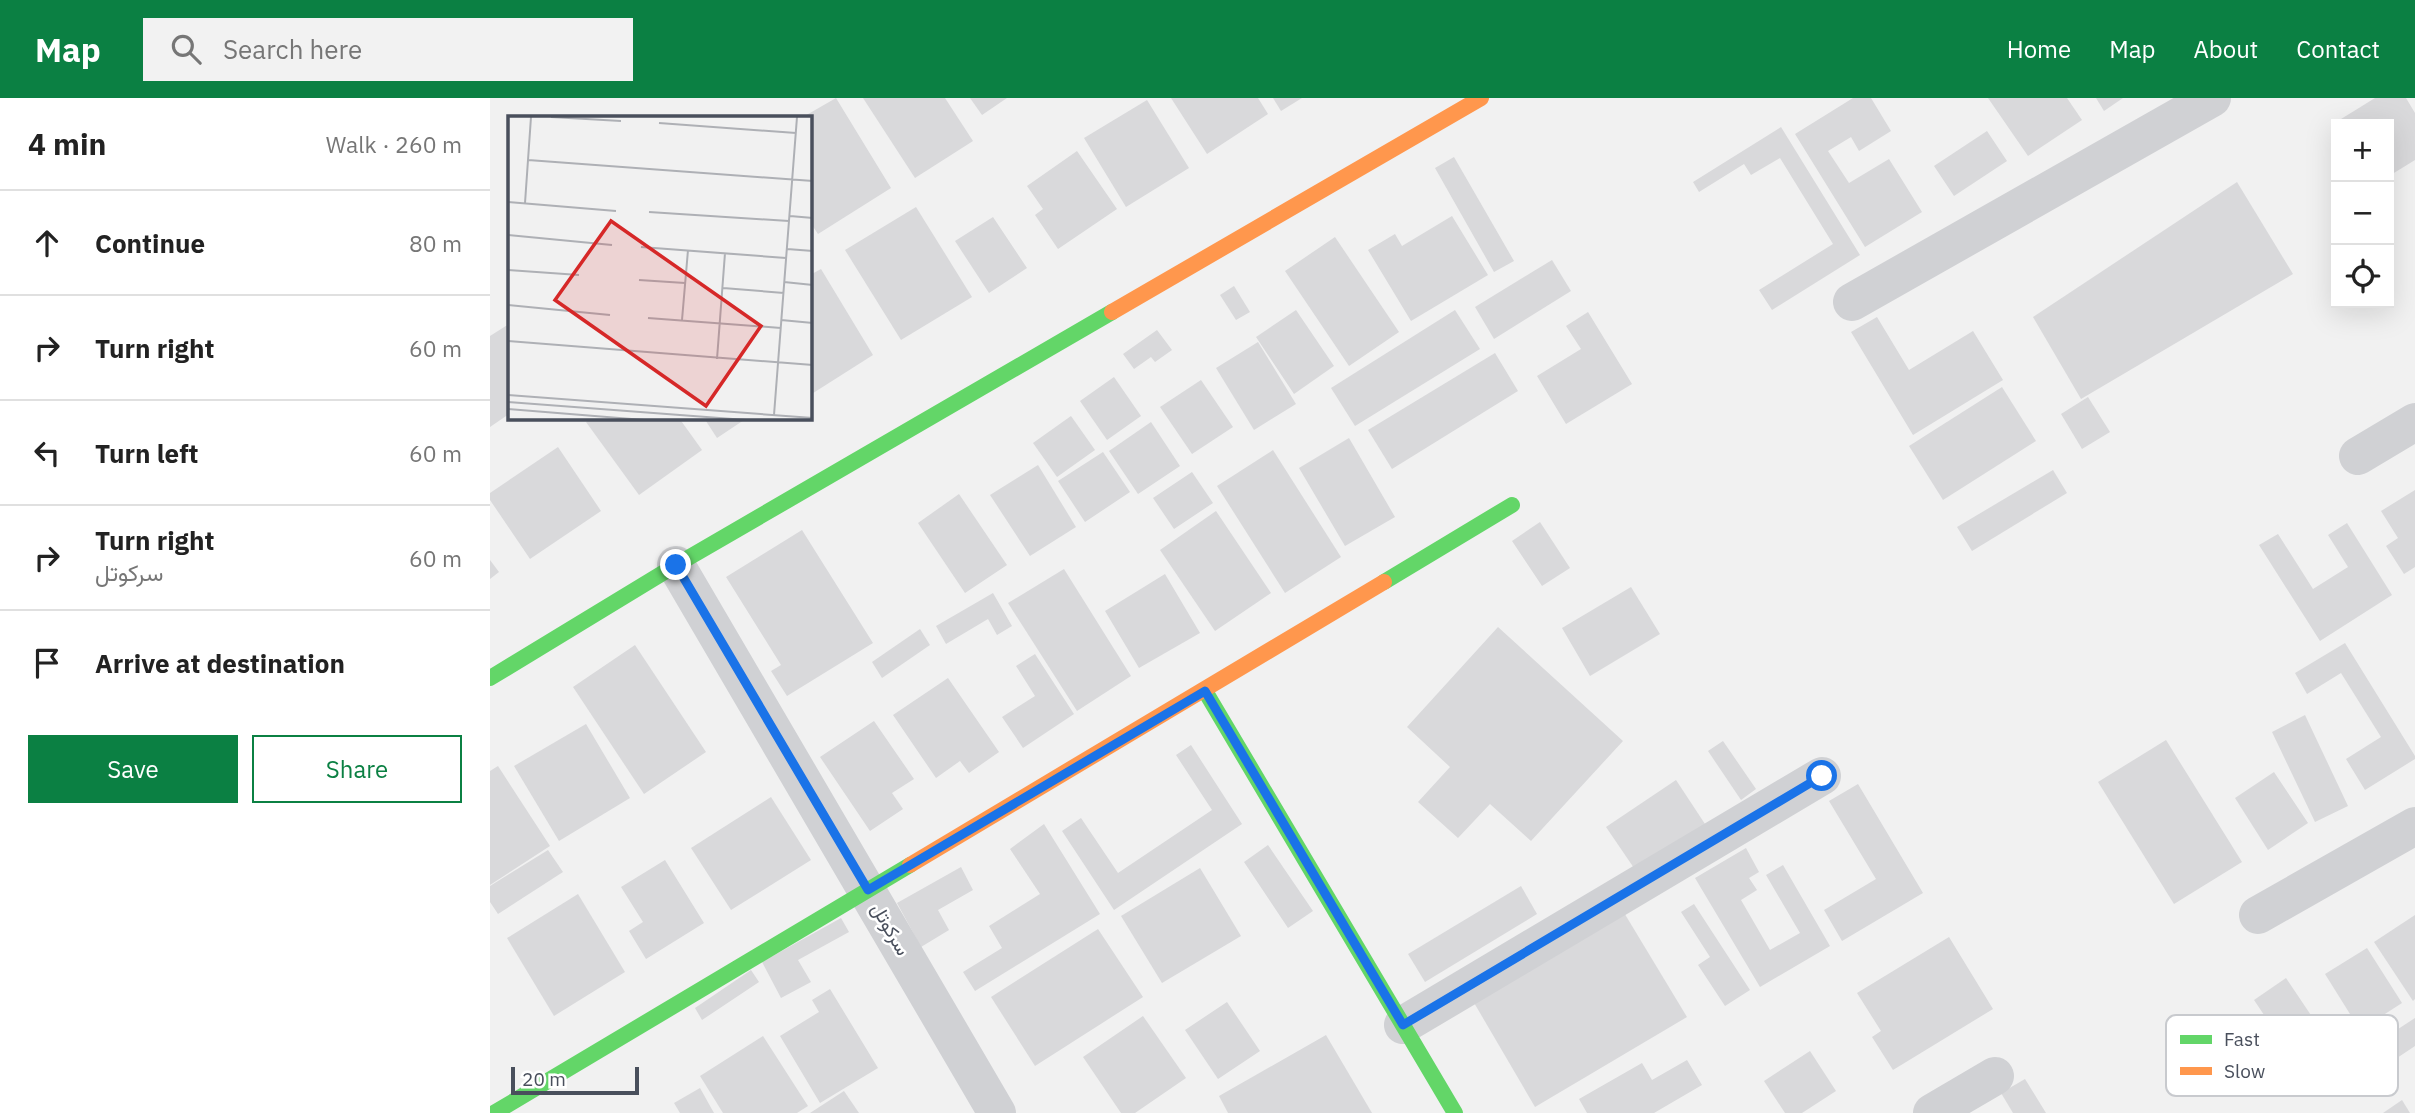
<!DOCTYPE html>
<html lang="en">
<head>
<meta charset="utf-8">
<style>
  :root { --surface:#fff; --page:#f2f2f2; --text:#222; --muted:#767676; --line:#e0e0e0; --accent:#0b8043 }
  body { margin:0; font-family:"IBM Plex Sans",Vazirmatn,sans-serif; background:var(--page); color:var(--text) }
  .controls { position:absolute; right:21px; top:21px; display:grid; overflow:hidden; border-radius:0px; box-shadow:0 7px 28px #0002 }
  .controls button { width:63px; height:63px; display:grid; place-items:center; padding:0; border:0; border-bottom:2px solid var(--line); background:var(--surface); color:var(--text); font:35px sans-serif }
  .scale { position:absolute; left:21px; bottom:18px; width:128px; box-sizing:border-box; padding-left:7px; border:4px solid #494f5c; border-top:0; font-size:19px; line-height:24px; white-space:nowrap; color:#494f5c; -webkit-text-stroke:5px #fff; paint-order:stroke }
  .stop { position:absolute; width:21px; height:21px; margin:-16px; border:5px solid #1a73e8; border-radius:50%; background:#fff }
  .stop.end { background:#1a73e8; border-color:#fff; box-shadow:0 2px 7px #0008 }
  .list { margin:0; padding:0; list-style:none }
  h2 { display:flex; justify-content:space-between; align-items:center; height:91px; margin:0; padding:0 28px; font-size:30px }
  h2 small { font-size:23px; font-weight:400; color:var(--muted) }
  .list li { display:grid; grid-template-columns:46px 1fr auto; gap:21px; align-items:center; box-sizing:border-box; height:105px; padding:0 28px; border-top:2px solid var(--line) }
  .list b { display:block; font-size:26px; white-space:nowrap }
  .list p { margin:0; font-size:23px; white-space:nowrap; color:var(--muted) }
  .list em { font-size:23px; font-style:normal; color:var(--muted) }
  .actions { display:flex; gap:14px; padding:21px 28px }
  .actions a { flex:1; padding:16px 0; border:2px solid var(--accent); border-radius:0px; text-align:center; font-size:24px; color:var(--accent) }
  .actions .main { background:var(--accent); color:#fff }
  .icon { flex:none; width:38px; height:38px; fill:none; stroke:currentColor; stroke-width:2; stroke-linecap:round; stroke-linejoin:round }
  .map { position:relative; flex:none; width:1925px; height:1015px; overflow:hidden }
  header { display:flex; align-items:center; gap:42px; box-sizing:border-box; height:98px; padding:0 35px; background:var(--accent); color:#fff }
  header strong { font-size:33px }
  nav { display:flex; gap:38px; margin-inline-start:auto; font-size:24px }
  .search { width:490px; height:63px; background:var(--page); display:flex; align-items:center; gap:18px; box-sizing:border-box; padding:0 24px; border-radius:0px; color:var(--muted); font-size:26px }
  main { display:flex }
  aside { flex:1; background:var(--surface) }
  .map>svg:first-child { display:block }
  .building { fill:#d9d9db }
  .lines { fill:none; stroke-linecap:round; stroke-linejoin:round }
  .street { stroke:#d0d1d4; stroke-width:38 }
  .fast { stroke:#63d668; stroke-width:16 }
  .slow { stroke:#ff974d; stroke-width:16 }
  .route { stroke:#1a73e8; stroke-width:9 }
  .labels { text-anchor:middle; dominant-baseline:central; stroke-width:5; stroke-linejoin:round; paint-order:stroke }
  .street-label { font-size:19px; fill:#494f5c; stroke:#fff }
  .inset-road { fill:none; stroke:#aeb0b5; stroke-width:2 }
  .view { fill:#d62828; fill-opacity:0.15; stroke:#d62828; stroke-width:3.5 }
  .inset-edge { fill:none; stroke:#494f5c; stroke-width:3.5 }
  .key { fill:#fff; stroke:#c8cace; stroke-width:2 }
  .key-label { font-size:19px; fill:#494f5c }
</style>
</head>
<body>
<header>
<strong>Map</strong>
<div class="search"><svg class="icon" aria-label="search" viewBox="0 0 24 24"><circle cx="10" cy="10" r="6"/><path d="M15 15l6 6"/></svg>Search here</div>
<nav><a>Home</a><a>Map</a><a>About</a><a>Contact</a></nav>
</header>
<main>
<aside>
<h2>4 min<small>Walk · 260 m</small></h2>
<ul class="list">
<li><svg class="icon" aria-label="ahead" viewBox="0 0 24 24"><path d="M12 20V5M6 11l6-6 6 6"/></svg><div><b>Continue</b></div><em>80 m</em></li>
<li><svg class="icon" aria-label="right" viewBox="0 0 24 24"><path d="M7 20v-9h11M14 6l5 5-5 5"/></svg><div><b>Turn right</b></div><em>60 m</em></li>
<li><svg class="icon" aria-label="left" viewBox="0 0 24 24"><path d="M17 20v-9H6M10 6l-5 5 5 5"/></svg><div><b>Turn left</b></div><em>60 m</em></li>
<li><svg class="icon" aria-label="right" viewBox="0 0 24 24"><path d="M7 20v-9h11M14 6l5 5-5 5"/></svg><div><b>Turn right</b><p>سرکوتل</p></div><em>60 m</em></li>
<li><svg class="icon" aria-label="arrive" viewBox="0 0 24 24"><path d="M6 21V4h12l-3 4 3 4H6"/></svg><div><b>Arrive at destination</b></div></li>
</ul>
<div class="actions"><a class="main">Save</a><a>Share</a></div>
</aside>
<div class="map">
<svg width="1925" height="1015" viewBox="0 0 1925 1015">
  <rect width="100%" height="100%" fill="#f1f1f1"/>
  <g class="building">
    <polygon points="346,0 401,90 328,136 320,124 320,19 313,19"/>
    <polygon points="373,0 455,0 483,43 425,80"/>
    <polygon points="480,0 517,0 492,17"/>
    <polygon points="681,0 768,0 778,16 717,56"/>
    <polygon points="783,0 812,0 791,13"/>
    <polygon points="1363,0 1381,0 1401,33 1369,53 1361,39 1338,53 1359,85 1399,61 1432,114 1375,149 1305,36"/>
    <polygon points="1498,0 1577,0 1592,22 1538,58"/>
    <polygon points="1606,0 1633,0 1614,13"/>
    <polygon points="1885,0 1916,0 1925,15 1925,62 1899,78 1899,26 1843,26"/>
    <polygon points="657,2 699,70 636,109 594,40"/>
    <polygon points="1291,29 1370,157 1282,212 1269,192 1343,146 1290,60 1261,77 1254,66 1209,94 1203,84"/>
    <polygon points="1497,33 1517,63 1464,98 1444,68"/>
    <polygon points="587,53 627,111 568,151 545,117 553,111 537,88"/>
    <polygon points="964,59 1024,163 1004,174 945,70"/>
    <polygon points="1747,84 1803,176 1591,301 1543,219"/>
    <polygon points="426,109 482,199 411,242 355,152"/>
    <polygon points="962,118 998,177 921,223 878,152 905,136 912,148"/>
    <polygon points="503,119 537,170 499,195 465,143"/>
    <polygon points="845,139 909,234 859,268 795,173"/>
    <polygon points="1062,162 1081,193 1004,241 985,209"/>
    <polygon points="331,171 383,257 320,297 320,177"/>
    <polygon points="744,188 760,214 746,222 730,197"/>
    <polygon points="806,212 844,268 804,296 766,239"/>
    <polygon points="965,212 990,251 865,328 841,290"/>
    <polygon points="1098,214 1142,286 1076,326 1047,278 1091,251 1076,228"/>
    <polygon points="1387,219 1419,272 1483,233 1513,282 1423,337 1361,234"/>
    <polygon points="19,226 19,316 0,329 0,238"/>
    <polygon points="667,232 682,252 665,264 661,259 644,271 633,256"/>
    <polygon points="768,244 806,306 764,332 726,270"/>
    <polygon points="1005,255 1028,293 902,371 878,332"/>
    <polygon points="624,279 651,318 617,342 590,303"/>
    <polygon points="711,282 743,329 702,356 670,309"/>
    <polygon points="1512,289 1546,343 1453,402 1419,348"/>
    <polygon points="1598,299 1620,334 1592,351 1571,316"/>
    <polygon points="581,318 605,352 567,379 543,345"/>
    <polygon points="102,320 189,320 212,352 149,397 96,324"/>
    <polygon points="214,320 257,320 227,340"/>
    <polygon points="661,324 690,368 648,396 619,353"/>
    <polygon points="859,340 905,419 855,448 809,370"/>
    <polygon points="68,349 111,413 40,461 0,402 0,395"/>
    <polygon points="783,352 851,459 795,495 727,388"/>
    <polygon points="613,354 640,394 595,424 568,383"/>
    <polygon points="548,367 586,429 540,458 500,397"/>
    <polygon points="1563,372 1577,395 1482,453 1467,429"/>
    <polygon points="702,374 723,405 684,431 663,400"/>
    <polygon points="1925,392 1925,469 1914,476 1896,448 1908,440 1891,413"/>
    <polygon points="469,396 517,467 475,495 428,425"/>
    <polygon points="726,413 781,495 725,533 670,452"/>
    <polygon points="1050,424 1080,470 1052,488 1022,443"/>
    <polygon points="1857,425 1902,497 1830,543 1769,447 1788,436 1823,491 1858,469 1838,437"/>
    <polygon points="312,432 383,545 297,598 281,573 291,567 236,479"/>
    <polygon points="0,462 9,474 0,481"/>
    <polygon points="574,471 641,578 587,613 518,505"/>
    <polygon points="675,476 710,535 649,570 615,513"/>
    <polygon points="1141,489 1170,536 1100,578 1072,530"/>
    <polygon points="503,495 522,528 507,537 498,521 456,546 446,528"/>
    <polygon points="1008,529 1133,643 1041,743 1000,706 968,740 928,704 960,669 917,629"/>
    <polygon points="430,531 440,547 392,580 382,564"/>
    <polygon points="1855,545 1925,658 1925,661 1875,692 1856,661 1891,639 1851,575 1817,596 1805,575"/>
    <polygon points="145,547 216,654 154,696 83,589"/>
    <polygon points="545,556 584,616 533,650 512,619 545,598 526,568"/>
    <polygon points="458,580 509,654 479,675 470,663 446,680 403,617"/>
    <polygon points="1815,617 1858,708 1825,724 1782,634"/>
    <polygon points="384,623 424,681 402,695 413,711 380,733 330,659"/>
    <polygon points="96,626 140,700 69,743 24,668"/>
    <polygon points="1676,642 1752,764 1684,806 1608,684"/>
    <polygon points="1233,643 1266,691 1251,702 1218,653"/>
    <polygon points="701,647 752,726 624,812 572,733 591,720 628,775 722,712 686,657"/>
    <polygon points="8,668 60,748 0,787 0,673"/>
    <polygon points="1784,674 1818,725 1778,752 1745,700"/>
    <polygon points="1186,682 1215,726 1146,773 1116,729"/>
    <polygon points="1368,686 1433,795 1352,843 1334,812 1386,781 1339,703"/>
    <polygon points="281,699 321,762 241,812 201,750"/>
    <polygon points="554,726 610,816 485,893 473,874 512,850 499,828 550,796 520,751"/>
    <polygon points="778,747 823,813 798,830 754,764"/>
    <polygon points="1256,750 1269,774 1259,780 1267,792 1251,802 1280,852 1310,835 1276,777 1293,767 1340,848 1270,889 1205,780"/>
    <polygon points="58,752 73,774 8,816 0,804 0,788"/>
    <polygon points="175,762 214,825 156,861 139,833 153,824 131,789"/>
    <polygon points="471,769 483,792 448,812 459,832 431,849 407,805"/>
    <polygon points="710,770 751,838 672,885 631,818"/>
    <polygon points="1031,788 1047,816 935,884 918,856"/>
    <polygon points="88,796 135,874 64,918 17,840"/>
    <polygon points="1204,806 1260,892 1235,908 1208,867 1220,859 1191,814"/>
    <polygon points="1133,813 1197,919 1045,1009 983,903"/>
    <polygon points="1925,817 1925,901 1923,903 1884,844"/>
    <polygon points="351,820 359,834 308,862 321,884 291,900 272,864"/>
    <polygon points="608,831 653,899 545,968 501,899"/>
    <polygon points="1459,839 1503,911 1403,972 1382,939 1391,933 1367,895"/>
    <polygon points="1877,850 1912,905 1870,932 1835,876"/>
    <polygon points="261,872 269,884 212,922 205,910"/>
    <polygon points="1796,880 1835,938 1803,960 1764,902"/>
    <polygon points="340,891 388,970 330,1005 290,938 329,914 322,902"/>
    <polygon points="737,904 770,953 728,981 695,932"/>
    <polygon points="653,918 696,980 645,1015 631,1015 593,959"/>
    <polygon points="1925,920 1925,948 1892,970 1879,950"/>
    <polygon points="836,937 882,1015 738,1015 729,998"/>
    <polygon points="273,938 318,1008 307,1015 233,1015 210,978"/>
    <polygon points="1320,953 1346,993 1312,1015 1295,1015 1274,983"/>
    <polygon points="1197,962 1212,987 1164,1015 1097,1015 1089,1001 1152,965 1162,982"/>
    <polygon points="1535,981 1556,1015 1523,1015 1511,995"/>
    <polygon points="210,990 224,1015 190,1015 184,1005"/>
    <polygon points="354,993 369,1015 320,1015"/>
    <polygon points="1912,1002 1920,1015 1893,1015"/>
  </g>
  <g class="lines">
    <g class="street">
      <polyline points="1362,204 1722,0"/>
      <polyline points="1868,358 1925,324"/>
      <polyline points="186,467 507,1015"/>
      <polyline points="1768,817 1925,728"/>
      <polyline points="913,927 1332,678"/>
      <polyline points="1442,1015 1505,978"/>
    </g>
    <g class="fast">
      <polyline points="894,484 1022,407"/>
      <polyline points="0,580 186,467 622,214"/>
      <polyline points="715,593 965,1015"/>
      <polyline points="4,1015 420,767"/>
    </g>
    <g class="slow">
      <polyline points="622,214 991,0"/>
      <polyline points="420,767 894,484"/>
    </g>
  </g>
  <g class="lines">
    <polyline class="route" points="186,467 378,792 715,593 913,927 1332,678"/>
  </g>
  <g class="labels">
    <g class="street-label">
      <text transform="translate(401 831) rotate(60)">سرکوتل</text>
    </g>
  </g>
  <g transform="translate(18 18)">
    <rect width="304" height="304" fill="#f1f1f1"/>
    <path class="inset-road" d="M43,1L113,5M151,7L288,17M20,44L305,65M0,86L108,95M17,87L23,1M141,96L281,105M282,100L305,102M0,119L104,129M133,131L278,142M279,133L305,135M0,154L71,159M131,164L177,167M276,166L305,169M215,172L276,177M0,189L102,199M140,202L273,212M174,204L180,134M273,204L305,207M0,225L305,249M209,243L217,137M0,279L305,302M0,286L238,304M0,293L136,304M266,299L289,1"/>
    <path class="view" d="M103,105L253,210L198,290L47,184Z"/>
    <rect width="304" height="304" class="inset-edge"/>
  </g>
  <rect x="1676" y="917" width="232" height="81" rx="10" class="key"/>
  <rect x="1690" y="937" width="32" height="9" fill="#63d668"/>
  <rect x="1690" y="969" width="32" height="8" fill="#ff974d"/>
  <g class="key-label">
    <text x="1734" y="948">Fast</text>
    <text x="1734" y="980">Slow</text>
  </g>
</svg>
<div class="controls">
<button>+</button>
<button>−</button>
<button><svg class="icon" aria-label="locate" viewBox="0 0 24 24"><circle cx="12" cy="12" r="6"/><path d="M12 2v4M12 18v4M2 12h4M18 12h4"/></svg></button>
</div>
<div class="scale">20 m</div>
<div class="stop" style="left:1332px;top:678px"></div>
<div class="stop end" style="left:186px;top:467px"></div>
</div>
</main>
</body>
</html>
